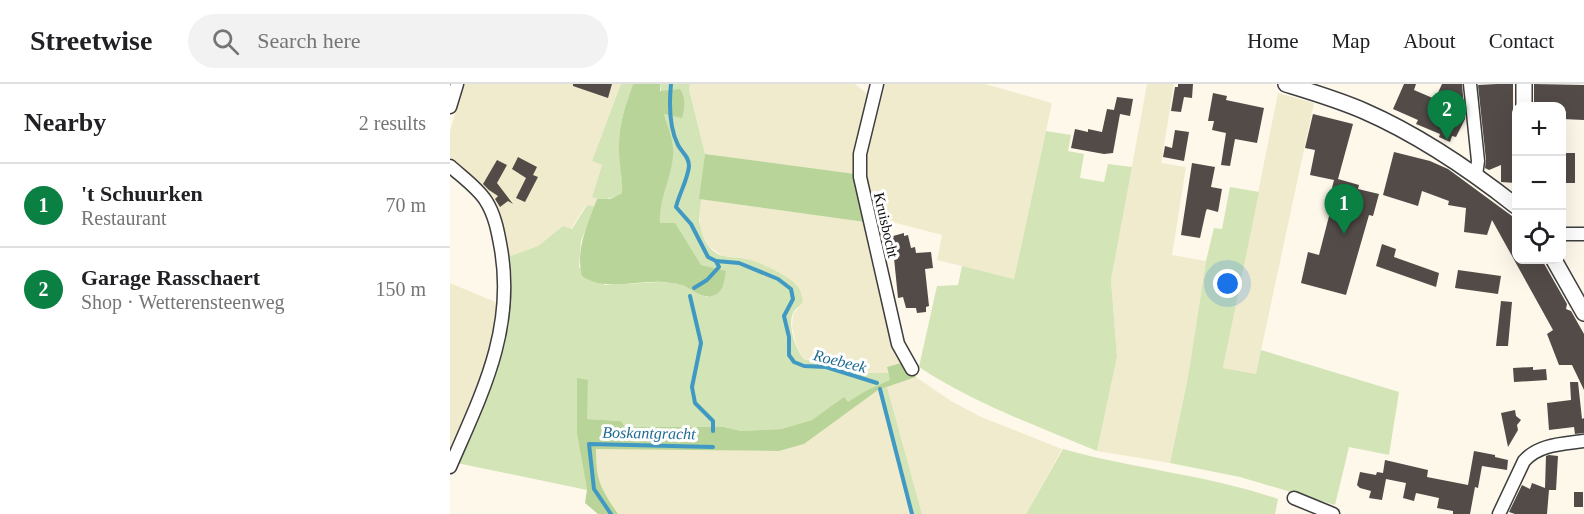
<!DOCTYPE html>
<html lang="en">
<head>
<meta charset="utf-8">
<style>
  :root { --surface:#fff; --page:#f2f2f2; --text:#202124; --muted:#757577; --line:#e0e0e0; --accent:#0b8043 }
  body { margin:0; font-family:Georgia,serif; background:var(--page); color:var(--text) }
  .controls { position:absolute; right:18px; top:18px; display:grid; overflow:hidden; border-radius:12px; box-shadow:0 6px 24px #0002 }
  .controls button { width:54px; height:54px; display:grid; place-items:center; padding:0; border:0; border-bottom:2px solid var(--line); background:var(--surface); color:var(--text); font:30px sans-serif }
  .you { position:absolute; left:778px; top:200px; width:21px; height:21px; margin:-15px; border:4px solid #fff; border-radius:50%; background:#1a73e8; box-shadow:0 0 0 9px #1a73e833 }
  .badge { display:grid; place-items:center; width:39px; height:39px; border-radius:50%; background:var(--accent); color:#fff; font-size:20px; font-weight:700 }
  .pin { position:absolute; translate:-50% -50px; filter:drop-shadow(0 2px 3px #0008) }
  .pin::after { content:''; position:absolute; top:32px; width:21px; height:18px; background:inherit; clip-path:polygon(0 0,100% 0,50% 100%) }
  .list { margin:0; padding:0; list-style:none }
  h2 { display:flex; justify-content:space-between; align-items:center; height:78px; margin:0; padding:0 24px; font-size:26px }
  h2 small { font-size:20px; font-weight:400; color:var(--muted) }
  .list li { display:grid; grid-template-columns:39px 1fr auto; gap:18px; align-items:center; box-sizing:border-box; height:84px; padding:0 24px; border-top:2px solid var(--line) }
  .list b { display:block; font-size:22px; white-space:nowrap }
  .list p { margin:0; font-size:20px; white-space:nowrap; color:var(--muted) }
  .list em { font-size:20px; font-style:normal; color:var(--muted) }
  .icon { flex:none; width:33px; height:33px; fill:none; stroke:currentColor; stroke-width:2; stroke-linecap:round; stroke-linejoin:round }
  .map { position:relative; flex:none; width:1134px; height:430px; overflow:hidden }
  header { display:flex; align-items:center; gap:36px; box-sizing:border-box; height:84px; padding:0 30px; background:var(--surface); border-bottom:2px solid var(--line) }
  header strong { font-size:28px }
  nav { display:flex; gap:33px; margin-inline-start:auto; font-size:21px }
  .search { width:420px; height:54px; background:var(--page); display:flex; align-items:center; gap:15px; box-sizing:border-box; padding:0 21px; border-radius:33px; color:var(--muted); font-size:22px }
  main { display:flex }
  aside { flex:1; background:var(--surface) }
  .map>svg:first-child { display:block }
  .farmland { fill:#f1ebcd }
  .green { fill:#d3e4b7 }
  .forest { fill:#b8d498 }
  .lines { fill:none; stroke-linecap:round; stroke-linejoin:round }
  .stream { stroke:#4099c2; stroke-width:4 }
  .building { fill:#524b48 }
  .minor-casing { stroke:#3e3e3e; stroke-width:15 }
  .tertiary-casing { stroke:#3e3e3e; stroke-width:18 }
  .minor { stroke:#fff; stroke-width:12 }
  .tertiary { stroke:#fff; stroke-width:15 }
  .labels { text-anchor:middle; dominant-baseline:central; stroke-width:6; stroke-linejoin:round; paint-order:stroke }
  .street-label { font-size:15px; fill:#0b0b0b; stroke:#fff }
  .water-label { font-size:16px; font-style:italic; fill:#1f6a92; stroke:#fff }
</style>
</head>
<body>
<header>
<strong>Streetwise</strong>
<div class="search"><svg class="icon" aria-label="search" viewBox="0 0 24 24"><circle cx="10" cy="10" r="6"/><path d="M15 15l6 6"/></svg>Search here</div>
<nav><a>Home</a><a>Map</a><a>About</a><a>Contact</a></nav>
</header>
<main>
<aside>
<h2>Nearby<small>2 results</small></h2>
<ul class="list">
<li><span class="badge">1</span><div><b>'t Schuurken</b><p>Restaurant</p></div><em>70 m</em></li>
<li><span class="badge">2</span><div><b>Garage Rasschaert</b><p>Shop · Wetterensteenweg</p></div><em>150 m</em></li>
</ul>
</aside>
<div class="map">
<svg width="1134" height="430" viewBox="0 0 1134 430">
  <rect width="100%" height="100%" fill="#fdf8ea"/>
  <g class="farmland">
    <polygon points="14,0 171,0 142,77 152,81 142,113 147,115 145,122 136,121 121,145 113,142 88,162 58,173 49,131 15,87 0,73 0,47"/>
    <polygon points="240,0 405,0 420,12 405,90 255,70 239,5"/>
    <polygon points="432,0 535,0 602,19 564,195 487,176 492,151 423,133 413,83"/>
    <polygon points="697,0 724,0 711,79 736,83 722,171 756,177 738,293 720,379 647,367 667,273 661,196"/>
    <polygon points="828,9 864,19 806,290 773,284"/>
    <polygon points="249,115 415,138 454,278 437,283 438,289 417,290 402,287 394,283 355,277 347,263 342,243 343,230 350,222 298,175 273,172 260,163 250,146"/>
    <polygon points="0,199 48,219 43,256 30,299 0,367"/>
    <polygon points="466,293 501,317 531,333 612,365 576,430 472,430 437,303"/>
    <polygon points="428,306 460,430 168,430 151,403 146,390 145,364 329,367 354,360"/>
  </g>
  <g class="green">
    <path d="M171,0H183C176,20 169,39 169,61C169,77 173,93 172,109C162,114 153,118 142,113L152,81L142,77Z"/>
    <path d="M210,0H240L239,5L255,70L249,136C251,150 258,169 274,172C281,174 289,173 297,175C310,178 342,193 349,204C351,208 352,213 353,218C350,222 345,225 343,229C337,242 346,267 355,276L380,279L407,289H438L441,296L417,306L398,319L394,314L362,336L331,345L291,347L274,343H175L171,337L136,335L138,296L127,350L137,406L7,379C25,339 45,299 55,257C61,230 60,200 58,173L88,162L113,142L122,145L137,121L145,122L131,157L129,183L155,201L210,198L230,200L257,213L262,184L251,181L238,163L210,139L209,126L223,63L214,30Z"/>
    <path d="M596,47L621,51L618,67L634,70L630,94L654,98L658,80L682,83L661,196L667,273L647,367C587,342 523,319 469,283L487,202L508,201L512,182L564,195Z"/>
    <polygon points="780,103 809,108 773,284 806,290 811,266 949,308 939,371 899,363 885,421 790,393 720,379 738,293 756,177 764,144 772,145"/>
    <polygon points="437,303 472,430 460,430 428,306"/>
    <path d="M613,365C684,385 758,391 828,415L825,430H576Z"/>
  </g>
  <g class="forest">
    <path d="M183,0H210V7L230,5C236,15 235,23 232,34L214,30C217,41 222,52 223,63C225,89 208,113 210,139H225L251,181L276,187C274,197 274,210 261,212C252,214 240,204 232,201C226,199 219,199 213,198C186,196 155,208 132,192C125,165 138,140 147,115H160L172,109C173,93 168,77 169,61C169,39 176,20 183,0Z"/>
    <polygon points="255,70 405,90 415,138 249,115"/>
    <path d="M454,278L466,293L428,306L354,360L329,367L146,365C146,398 150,402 168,430H148L135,419L137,406L127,350V294L138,296L137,335L171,337L175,343H274L291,347L331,345L362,336L394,313L398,318L417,306L440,296L437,283Z"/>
  </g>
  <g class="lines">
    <g class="stream">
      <path d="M221,0C219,20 219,43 228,61C232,69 239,72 239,82C238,95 229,110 226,123L241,140L258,173L266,177L289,179L328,195L341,205L343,215L334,232L339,253V271L344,278L354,282L376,283L427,299"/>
      <polyline points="244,204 257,196 269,183 266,177"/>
      <polyline points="240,212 251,259 242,303 245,319 263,337 263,347"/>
      <polyline points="430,305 462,430"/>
      <polyline points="161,430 144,405 139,360 263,363"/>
    </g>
  </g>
  <g class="building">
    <polygon points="123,0 162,0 158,14 123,2"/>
    <polygon points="728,0 743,0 742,14 734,13 731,28 721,27 725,3 728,3"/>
    <polygon points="954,0 966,0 964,6 985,15 992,0 1012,0 1015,35 1006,53 1002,52 1000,58 989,53 990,50 966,40 968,36 943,25"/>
    <polygon points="1047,0 1063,0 1063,84 1066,84 1066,99 1051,98 1051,81 1039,86 1035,84 1036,76 1028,1"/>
    <polygon points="1084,0 1134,1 1134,36 1112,35 1112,22 1084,22"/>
    <polygon points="763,9 777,12 776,16 814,24 807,59 785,55 780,82 771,81 776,49 762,46 764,37 758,37"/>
    <polygon points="667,13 683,15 680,32 670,30 663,69 654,70 621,64 625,45 638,48 638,45 652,48 657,25 664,26"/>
    <polygon points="863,30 903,40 888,95 909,101 908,105 929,110 923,132 919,131 896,211 851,199 858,168 869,171 886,105 882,104 884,96 860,91 865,66 855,64"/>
    <polygon points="725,46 739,48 734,77 713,73 715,62 722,64"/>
    <polygon points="944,68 980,77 998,85 1066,135 1066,176 1092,176 1117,220 1116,225 1121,227 1134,250 1134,306 1122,281 1109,281 1097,250 1103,246 1042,136 1037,151 1014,148 1016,124 998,121 999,117 972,107 968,122 933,111"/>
    <rect x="1112" y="69" width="13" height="30"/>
    <polygon points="68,73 87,83 83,91 88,93 75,118 66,114 76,94 62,85"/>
    <polygon points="47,76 57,81 47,99 63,120 58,117 50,123 45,115 48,112 39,106 33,100"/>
    <polygon points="742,79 765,83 761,103 772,105 768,128 757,125 756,127 750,154 731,151"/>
    <polygon points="440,142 443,152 454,149 454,152 458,151 461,164 465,163 466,169 481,168 483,184 475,185 479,222 476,223 476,228 467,229 466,224 456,224 453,213 448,214 444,174 437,175 430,145"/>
    <polygon points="932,160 946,165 944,173 989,189 986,203 926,182"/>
    <polygon points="1008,186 1051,192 1048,210 1005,204"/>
    <polygon points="1051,217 1062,218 1058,262 1046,262"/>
    <polygon points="1083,283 1083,286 1096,285 1097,296 1064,298 1063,284"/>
    <polygon points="1120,298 1128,298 1132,335 1134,334 1134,349 1125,350 1124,343 1099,346 1097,319 1121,316"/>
    <polygon points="1065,326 1066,332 1071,336 1067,341 1068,346 1058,363 1051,329"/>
    <polygon points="1024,367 1045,371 1045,373 1058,376 1057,386 1032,382 1028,404 1025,403 1020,430 1003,430 1003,427 987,424 989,414 966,409 964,417 953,414 956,399 936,395 932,416 919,414 921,407 910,404 907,401 910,388 926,391 927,388 933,389 935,376 978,386 977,393 1018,401"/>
    <polygon points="1099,371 1108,372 1106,406 1099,406 1097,430 1065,430 1059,428 1072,401 1080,405 1082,399 1095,404 1096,372"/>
    <rect x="1124" y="408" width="9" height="15"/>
  </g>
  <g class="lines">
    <g class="minor-casing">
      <g id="minor">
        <polyline points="427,0 410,70 410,93 448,260 462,285"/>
        <polyline points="1020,0 1028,77 1026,91"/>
        <polyline points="0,23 7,0"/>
        <path d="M0,82C11,92 28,104 36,117C45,131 48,148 51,165C65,247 31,311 0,383"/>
        <polyline points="1112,150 1134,150"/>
        <polyline points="844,414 883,430"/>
        <path d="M1049,430L1074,377C1089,360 1113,360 1134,357"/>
      </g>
    </g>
    <g class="tertiary-casing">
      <g id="tertiary">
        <path d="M836,0C862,8 889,16 914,27C969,51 1019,85 1066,122"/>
        <polyline points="1074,0 1074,22"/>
        <polyline points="1104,176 1134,229"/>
      </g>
    </g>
    <use href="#minor" class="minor"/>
    <use href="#tertiary" class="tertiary"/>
  </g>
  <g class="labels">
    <g class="street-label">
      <text transform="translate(436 141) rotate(77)">Kruisbocht</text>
    </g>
    <g class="water-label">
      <text transform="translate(390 277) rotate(14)">Roebeek</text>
      <text transform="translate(199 349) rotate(1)">Boskantgracht</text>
    </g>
  </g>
</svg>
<div class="controls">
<button>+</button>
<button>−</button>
<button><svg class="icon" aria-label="locate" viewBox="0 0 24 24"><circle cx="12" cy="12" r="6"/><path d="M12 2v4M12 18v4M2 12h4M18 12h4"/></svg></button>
</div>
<div class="you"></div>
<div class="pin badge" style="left:894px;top:150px">1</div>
<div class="pin badge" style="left:997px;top:56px">2</div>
</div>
</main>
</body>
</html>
